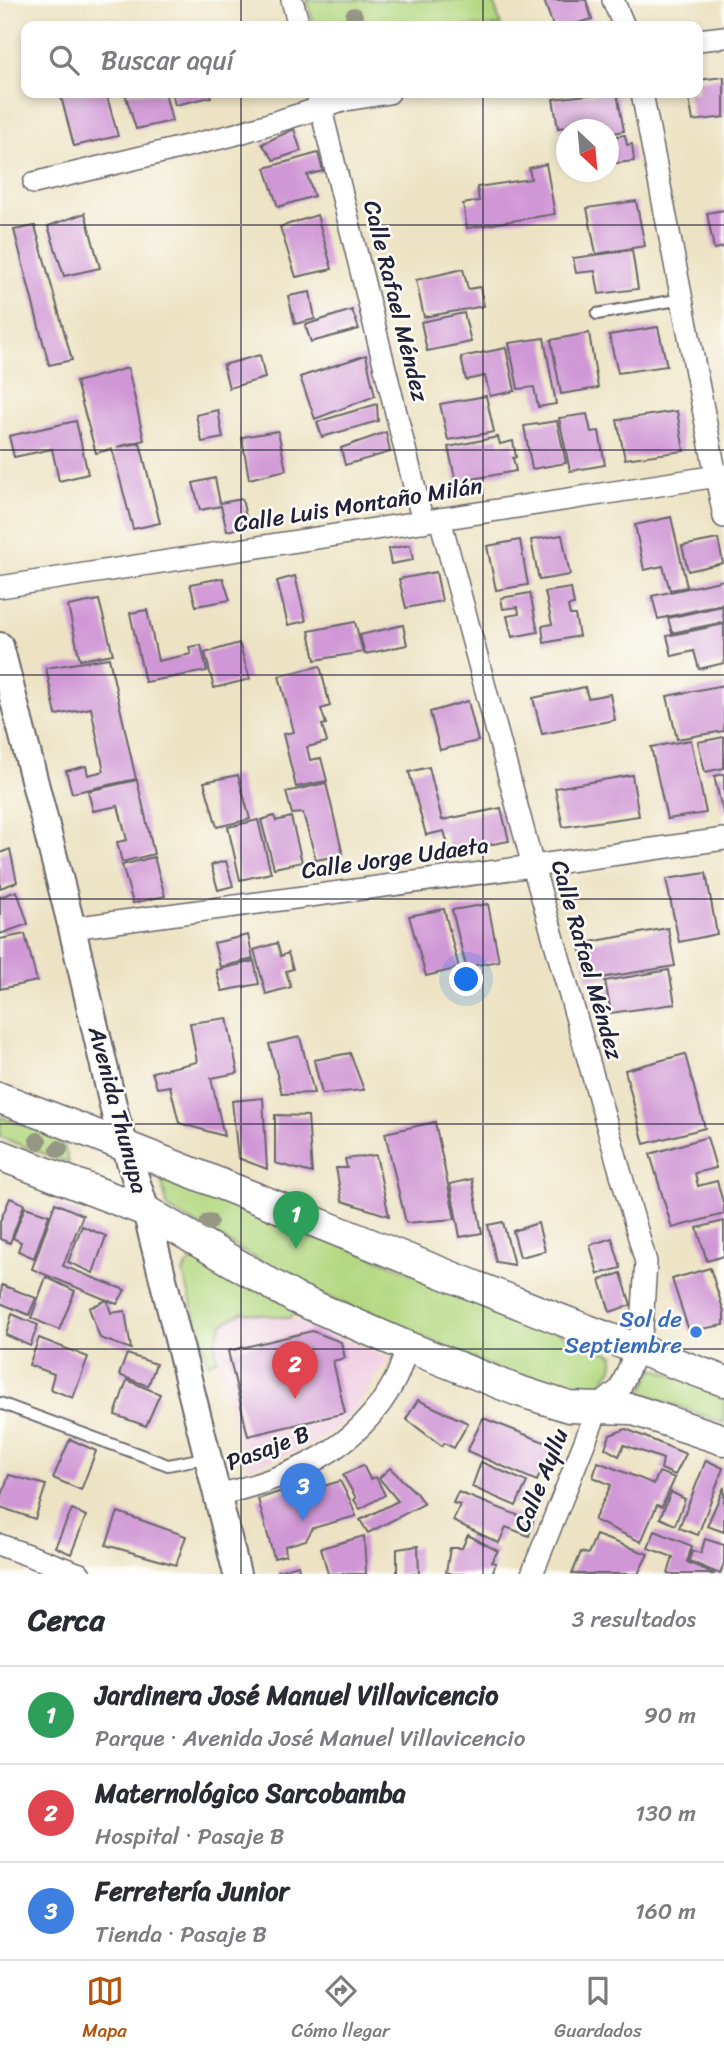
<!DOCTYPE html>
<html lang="es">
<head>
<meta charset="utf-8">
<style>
  :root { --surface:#fff; --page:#f7f7f7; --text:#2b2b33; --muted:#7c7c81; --line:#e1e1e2; --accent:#b45309 }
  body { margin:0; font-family:Sriracha,sans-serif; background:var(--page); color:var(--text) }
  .compass { position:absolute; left:556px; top:119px; width:63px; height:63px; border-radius:50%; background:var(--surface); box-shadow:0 4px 10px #0003; rotate:154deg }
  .you { position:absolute; left:467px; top:980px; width:24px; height:24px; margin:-18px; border:5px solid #fff; border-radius:50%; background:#1a73e8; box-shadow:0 0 0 10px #1a73e833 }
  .badge { display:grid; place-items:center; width:46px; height:46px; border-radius:50%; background:var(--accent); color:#fff; font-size:23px; font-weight:700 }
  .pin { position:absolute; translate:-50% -58px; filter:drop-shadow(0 2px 4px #0008) }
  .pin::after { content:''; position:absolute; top:37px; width:24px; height:21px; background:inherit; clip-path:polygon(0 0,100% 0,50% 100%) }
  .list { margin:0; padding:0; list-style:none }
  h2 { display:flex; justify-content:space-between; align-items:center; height:91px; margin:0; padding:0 28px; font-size:30px }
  h2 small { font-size:23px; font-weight:400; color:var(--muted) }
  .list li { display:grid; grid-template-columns:46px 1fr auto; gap:21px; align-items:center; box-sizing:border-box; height:98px; padding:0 28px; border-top:2px solid var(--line) }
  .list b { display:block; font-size:26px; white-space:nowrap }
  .list p { margin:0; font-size:23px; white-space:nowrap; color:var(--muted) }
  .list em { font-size:23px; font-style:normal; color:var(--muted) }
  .icon { flex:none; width:38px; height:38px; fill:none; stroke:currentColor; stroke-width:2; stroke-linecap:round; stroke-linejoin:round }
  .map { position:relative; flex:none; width:724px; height:1574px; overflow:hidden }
  .search { position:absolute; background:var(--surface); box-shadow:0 4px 10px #0003; left:21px; right:21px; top:21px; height:77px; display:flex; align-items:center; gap:18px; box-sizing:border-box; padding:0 24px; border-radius:14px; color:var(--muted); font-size:26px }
  .sheet { height:385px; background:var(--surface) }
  nav { display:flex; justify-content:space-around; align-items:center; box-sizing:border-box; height:98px; border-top:2px solid var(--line); background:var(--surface); font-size:19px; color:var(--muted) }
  nav a { display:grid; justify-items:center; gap:4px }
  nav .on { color:var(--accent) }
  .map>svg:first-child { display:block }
  .built { fill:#f1d0e4 }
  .green { fill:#b3d881; stroke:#6a7d5e; stroke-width:2 }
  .building { fill:#d097d6 }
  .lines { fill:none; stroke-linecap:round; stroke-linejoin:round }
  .service-casing { stroke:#69666b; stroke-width:14 }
  .minor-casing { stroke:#69666b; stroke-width:24 }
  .tertiary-casing { stroke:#69666b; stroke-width:30 }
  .secondary-casing { stroke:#69666b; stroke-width:33 }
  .service { stroke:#fff; stroke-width:10 }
  .minor { stroke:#fff; stroke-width:21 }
  .tertiary { stroke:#fff; stroke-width:26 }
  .secondary { stroke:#fff; stroke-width:30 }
  .tree { fill:#969784 }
  .grid { fill:none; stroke:#22223b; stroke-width:2; stroke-opacity:0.55 }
  .shop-dot { fill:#3f7fe0; stroke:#fdfcf7; stroke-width:2.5 }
  .labels { text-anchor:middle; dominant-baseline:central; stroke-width:5; stroke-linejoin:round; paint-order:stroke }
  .street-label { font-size:23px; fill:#22223b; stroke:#fdfcf7 }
  .shop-label { font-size:23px; fill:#366cbe; stroke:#fdfcf7; text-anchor:end }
</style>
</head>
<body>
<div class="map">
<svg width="724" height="1574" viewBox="0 0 724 1574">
  <rect width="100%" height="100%" fill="#fdfcf7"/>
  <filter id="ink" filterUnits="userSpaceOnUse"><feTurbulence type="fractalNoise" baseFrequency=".0143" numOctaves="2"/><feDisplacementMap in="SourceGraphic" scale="14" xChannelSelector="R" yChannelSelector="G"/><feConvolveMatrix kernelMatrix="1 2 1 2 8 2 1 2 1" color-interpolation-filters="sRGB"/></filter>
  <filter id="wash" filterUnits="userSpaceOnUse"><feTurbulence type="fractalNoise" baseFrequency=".00686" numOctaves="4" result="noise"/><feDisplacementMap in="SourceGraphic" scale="28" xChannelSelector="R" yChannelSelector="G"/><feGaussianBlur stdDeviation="1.57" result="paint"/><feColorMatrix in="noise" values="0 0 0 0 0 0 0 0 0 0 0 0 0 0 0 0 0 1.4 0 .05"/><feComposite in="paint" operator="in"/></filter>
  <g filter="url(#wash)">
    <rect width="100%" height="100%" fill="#ede3c4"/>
    <polygon class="built" points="242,1312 289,1318 390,1358 353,1412 334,1430 313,1443 287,1455 247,1469 217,1359 215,1343 222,1325"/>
    <g class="green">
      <polygon points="307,0 493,0 501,26 314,26"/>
      <polygon points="0,1117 53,1136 64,1146 69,1163 0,1137"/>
      <path d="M164,1172L614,1355L612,1368L597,1389C571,1392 553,1389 528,1382L311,1290L168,1208L161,1179Z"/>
      <polygon points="203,1259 299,1310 289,1318 242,1312 222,1324 215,1343 217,1359 209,1364 183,1273 189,1263"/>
      <polygon points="653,1368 724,1394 724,1423 642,1393"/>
    </g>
    <g id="blocks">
      <g class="building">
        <polygon points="544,0 586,0 592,19 568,26 553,26"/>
        <polygon points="724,77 724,117 693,121 688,93 698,93 698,80"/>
        <polygon points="60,93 106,93 118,136 74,146"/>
        <polygon points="125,93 165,93 172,121 136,129"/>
        <polygon points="172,93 210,93 211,97 175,105"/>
        <polygon points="603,93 617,93 624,131 608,134 608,130 573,130 572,126 558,128 553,99"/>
        <polygon points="294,129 301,151 274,160 262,144"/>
        <polygon points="625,135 627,145 632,144 634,161 608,164 608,137"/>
        <polygon points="318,153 323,171 307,175 314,196 278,207 265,168"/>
        <polygon points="546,164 555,214 467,228 463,204 479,201 477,187 531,179 529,168"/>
        <polygon points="636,201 645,246 596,254 587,208"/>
        <polygon points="724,210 724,247 714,249 707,213"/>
        <polygon points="85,213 100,268 64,276 48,226"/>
        <polygon points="317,215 332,269 296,277 280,227"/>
        <polygon points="35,226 72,360 49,365 14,230"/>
        <polygon points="632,250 638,289 599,294 595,271 576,273 573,258"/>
        <polygon points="463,269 468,289 480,287 484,306 424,317 416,280"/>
        <polygon points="310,292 315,319 295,324 288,296"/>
        <polygon points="352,310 359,329 311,342 305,325"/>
        <polygon points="464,313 471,342 427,351 421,322"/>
        <polygon points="658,327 667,366 618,373 609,335"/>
        <polygon points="589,333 598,388 561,394 551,340"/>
        <polygon points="544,338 556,404 538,407 534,387 518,389 509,343"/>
        <polygon points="506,348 515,391 490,396 485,376 466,380 461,357"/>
        <polygon points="260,355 265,378 229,388 223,365"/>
        <polygon points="366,355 375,396 315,419 300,377"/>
        <polygon points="128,368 144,440 117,447 140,443 160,523 133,529 112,449 96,453 76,382"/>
        <polygon points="486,396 494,432 448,440 440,404"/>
        <polygon points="377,404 378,421 322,437 317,422"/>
        <polygon points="218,410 223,438 202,442 196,415"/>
        <polygon points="677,411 684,451 625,459 617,420"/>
        <polygon points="587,414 591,432 599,431 605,465 570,471 559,418"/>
        <polygon points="76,421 88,474 59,481 52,449 14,457 9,436"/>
        <polygon points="557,421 566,463 532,469 524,426"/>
        <polygon points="278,431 286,470 249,479 242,437"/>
        <polygon points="386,432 390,452 345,465 341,448"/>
        <polygon points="498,437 500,444 513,441 516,457 513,458 516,471 456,482 448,447"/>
        <polygon points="215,478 220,503 242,499 248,526 227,531 221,506 200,510 193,483"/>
        <polygon points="671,517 687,587 670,590 663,566 644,570 635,525"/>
        <polygon points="562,535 570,575 539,580 531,540"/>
        <polygon points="718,539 723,563 688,571 682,546"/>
        <polygon points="520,540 528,585 496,590 487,546"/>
        <polygon points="410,545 413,560 391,564 388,549"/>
        <polygon points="436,572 442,601 406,608 399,579"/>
        <polygon points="295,576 306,621 288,625 277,581"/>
        <polygon points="223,578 230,600 196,606 190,584"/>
        <polygon points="724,580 724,604 658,619 652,596"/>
        <polygon points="571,588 574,605 568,606 570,615 575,615 579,636 544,643 542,626 552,624 545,592"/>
        <polygon points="530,593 538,632 512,637 507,616 519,614 518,607 503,609 501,598"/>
        <polygon points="99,600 113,654 80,660 68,606"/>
        <polygon points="722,606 724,622 672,633 668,618"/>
        <polygon points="147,610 158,661 191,654 189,647 201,645 207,671 145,682 130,613"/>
        <polygon points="355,622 363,652 315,660 309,631"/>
        <polygon points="724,624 724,663 699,669 694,651 672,656 667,636"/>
        <polygon points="403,625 407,645 365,654 360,635"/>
        <polygon points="239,643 250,679 214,688 205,653"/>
        <polygon points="109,658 136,779 72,793 66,771 86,766 88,775 104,771 91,708 56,715 46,668"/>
        <polygon points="320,666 330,706 321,709 326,724 322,725 327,742 307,747 310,760 321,758 327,781 296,787 283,734 294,732 279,676"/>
        <polygon points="724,685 724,731 677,739 667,696"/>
        <polygon points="585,687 588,698 610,694 615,720 542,734 533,698"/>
        <polygon points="468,701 478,741 440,750 430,712"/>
        <polygon points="724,737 724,768 705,772 698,742"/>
        <polygon points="691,740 706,813 667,819 651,747"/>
        <polygon points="429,767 442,820 501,808 509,841 450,852 444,831 426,835 409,772"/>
        <polygon points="724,774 724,813 723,813 714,776"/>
        <polygon points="238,775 250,819 217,827 204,782"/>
        <polygon points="632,775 639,816 563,827 555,788"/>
        <polygon points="137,780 154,854 122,862 117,842 127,840 118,806 93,811 88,791"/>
        <polygon points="326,783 343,855 316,860 303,813 292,814 286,792"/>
        <polygon points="274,816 276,821 291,817 302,862 274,868 261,820"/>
        <polygon points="258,820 271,873 240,880 228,827"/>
        <polygon points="10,849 17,882 0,888 0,853"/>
        <polygon points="154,857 165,896 133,903 122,865"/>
        <polygon points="226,861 233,886 218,890 211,865"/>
        <polygon points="706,873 717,934 679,942 666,879"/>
        <polygon points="17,891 28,924 0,934 0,897"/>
        <polygon points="488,904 499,961 466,967 452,910"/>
        <polygon points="444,909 459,968 426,976 409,916"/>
        <polygon points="668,928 675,966 588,980 579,944"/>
        <polygon points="25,934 37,981 0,989 0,939"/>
        <polygon points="248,935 253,959 220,967 214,943"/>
        <polygon points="277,943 281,956 288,953 293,969 286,971 291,987 266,994 254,950"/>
        <polygon points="254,961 259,984 222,991 216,970"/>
        <polygon points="669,970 675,1004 611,1013 605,981"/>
        <polygon points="227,1018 238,1073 211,1078 224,1136 179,1123 170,1086 157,1088 152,1072 197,1062 190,1023"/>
        <polygon points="300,1037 314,1093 282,1094 269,1044"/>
        <polygon points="350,1053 364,1090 322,1094 314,1060"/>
        <polygon points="685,1054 705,1128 644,1144 625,1070"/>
        <polygon points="263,1098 267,1169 238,1158 232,1101"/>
        <polygon points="275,1115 308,1116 312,1173 275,1163"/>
        <polygon points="435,1122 455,1219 406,1223 385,1133"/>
        <polygon points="707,1137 716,1168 695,1173 698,1186 717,1181 724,1206 724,1214 672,1228 650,1154"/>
        <polygon points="376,1155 389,1216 342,1201 336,1168 347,1168 345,1159"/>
        <polygon points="472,1179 482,1233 460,1237 450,1184"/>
        <polygon points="10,1198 24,1204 10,1243 0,1239 0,1221"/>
        <polygon points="55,1203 83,1215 63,1266 125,1290 117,1304 107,1300 111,1313 125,1311 131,1349 100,1338 89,1308 107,1300 32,1269"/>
        <polygon points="25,1207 49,1215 34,1258 18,1251 21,1242 13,1238"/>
        <polygon points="724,1221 724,1256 707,1261 697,1228"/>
        <polygon points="503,1222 514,1265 496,1262 488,1225"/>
        <polygon points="538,1223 545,1251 520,1257 513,1231"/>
        <polygon points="82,1226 106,1236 93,1273 68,1262"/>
        <polygon points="612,1238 621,1268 598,1274 590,1245"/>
        <polygon points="710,1268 724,1312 724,1325 689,1331 672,1279"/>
        <polygon points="621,1273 631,1305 610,1312 600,1280"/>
        <polygon points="46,1277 75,1291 59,1330 31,1318"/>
        <polygon points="2,1285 36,1298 29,1315 0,1303"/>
        <polygon points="12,1314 38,1325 30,1346 6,1335"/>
        <polygon points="312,1331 341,1342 345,1358 333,1361 345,1413 248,1436 228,1351"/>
        <polygon points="39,1338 88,1357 73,1398 50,1389 54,1374 29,1365"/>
        <polygon points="127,1354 156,1364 148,1386 119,1375"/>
        <polygon points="127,1380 160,1394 146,1426 115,1415"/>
        <polygon points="418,1400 468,1423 454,1448 444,1443 442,1446 406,1419"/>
        <polygon points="483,1418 552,1445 537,1481 467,1451"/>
        <polygon points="626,1429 686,1454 675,1475 661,1469 663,1459 624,1445 619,1456 605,1448 610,1435"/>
        <polygon points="70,1439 96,1451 81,1490 53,1478"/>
        <polygon points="706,1460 723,1468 698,1535 679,1528"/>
        <polygon points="481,1462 527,1482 516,1506 472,1487"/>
        <polygon points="598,1462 654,1484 659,1472 675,1478 662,1507 657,1505 641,1542 594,1520 611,1485 593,1477"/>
        <polygon points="363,1465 370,1479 376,1477 385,1495 360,1509 354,1500 356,1498 343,1475"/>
        <polygon points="390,1468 415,1492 424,1504 368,1533 360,1520 398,1501 379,1478"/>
        <polygon points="9,1475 46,1485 35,1519 0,1507 0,1501"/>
        <polygon points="340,1481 350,1500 356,1516 313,1528 306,1540 285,1546 286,1555 274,1558 258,1499 300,1485 302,1493"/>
        <polygon points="724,1487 724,1532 707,1526"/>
        <polygon points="458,1492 533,1521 529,1536 506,1527 499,1543 453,1521 460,1505 453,1503"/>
        <polygon points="671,1492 685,1499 675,1525 660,1518"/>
        <polygon points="72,1509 86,1516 71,1554 55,1547"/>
        <polygon points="118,1512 186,1536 176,1565 106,1545"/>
        <polygon points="655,1531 692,1546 687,1562 715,1574 668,1574 673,1557 648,1548"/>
        <polygon points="468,1535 498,1551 491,1562 496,1563 492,1574 452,1574 446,1572 450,1548 462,1548"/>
        <polygon points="596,1535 648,1554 638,1574 572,1574 581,1552 588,1554"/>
        <polygon points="364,1536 366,1574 328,1574 321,1548"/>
        <polygon points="705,1539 724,1545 724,1563 720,1574 689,1561 692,1551 701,1553"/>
        <polygon points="418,1546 419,1574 397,1574 397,1549"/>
        <polygon points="298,1565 300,1574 279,1574 278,1571"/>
      </g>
    </g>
  </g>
  <g filter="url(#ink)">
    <use href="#blocks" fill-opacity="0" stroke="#69666b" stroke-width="2"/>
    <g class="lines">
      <g class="service-casing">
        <g id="service">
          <polyline points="597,314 682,299"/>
          <polyline points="0,1403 168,1465 209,1457"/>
        </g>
      </g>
      <g class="minor-casing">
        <g id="minor">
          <polyline points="292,0 299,26"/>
          <polyline points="613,0 624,26"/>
          <polyline points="698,40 724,37"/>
          <polyline points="317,93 423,522"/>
          <polyline points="642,93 724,517"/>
          <polyline points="34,183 233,135 346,100 389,93"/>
          <polyline points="440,519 533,866 646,1262 642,1327 637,1349 620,1389 599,1406 532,1574"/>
          <polyline points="0,587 724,475"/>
          <polyline points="72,928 533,866 724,839"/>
          <path d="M218,1495C291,1477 356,1452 394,1382C400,1371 403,1358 408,1347"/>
          <polyline points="0,1545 80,1574"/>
        </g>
      </g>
      <g class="tertiary-casing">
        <polyline id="tertiary" points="0,646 72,928 116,1118 146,1211 237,1574"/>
      </g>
      <g class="secondary-casing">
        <g id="secondary">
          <path d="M0,1098C243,1189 480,1293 724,1381"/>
          <polyline points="0,1155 146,1211 295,1298 408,1347 516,1390 569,1407 631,1409 724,1440"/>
        </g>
      </g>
      <use href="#service" class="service"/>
      <use href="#minor" class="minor"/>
      <use href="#tertiary" class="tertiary"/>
      <use href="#secondary" class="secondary"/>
    </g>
    <g class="tree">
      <circle cx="354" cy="16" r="9"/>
      <circle cx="38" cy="1141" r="9"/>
      <circle cx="59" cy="1149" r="9"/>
      <circle cx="209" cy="1222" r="9"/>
    </g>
  </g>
  <path class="grid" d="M241,0V26M483,0V26M241,93V1574M483,93V1574M0,225H724M0,450H724M0,675H724M0,899H724M0,1124H724M0,1349H724"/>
  <circle class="shop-dot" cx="696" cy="1332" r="7"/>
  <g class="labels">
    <g class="street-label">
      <text transform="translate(396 301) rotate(76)">Calle Rafael Méndez</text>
      <text transform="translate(358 505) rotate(-9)">Calle Luis Montaño Milán</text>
      <text transform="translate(395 858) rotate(-8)">Calle Jorge Udaeta</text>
      <text transform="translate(587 960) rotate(74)">Calle Rafael Méndez</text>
      <text transform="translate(118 1110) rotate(75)">Avenida Thunupa</text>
      <text transform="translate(268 1448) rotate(-21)">Pasaje B</text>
      <text transform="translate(541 1480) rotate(-68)">Calle Ayllu</text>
    </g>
    <g class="shop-label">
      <text x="682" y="1319">Sol de<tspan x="682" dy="26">Septiembre</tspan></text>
    </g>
  </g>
</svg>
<svg class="compass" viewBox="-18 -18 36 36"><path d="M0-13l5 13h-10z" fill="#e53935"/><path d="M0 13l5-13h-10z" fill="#7c7c81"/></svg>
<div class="you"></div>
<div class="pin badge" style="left:296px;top:1249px;background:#2e9e5b">1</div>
<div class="pin badge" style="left:295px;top:1399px;background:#e0444e">2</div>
<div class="pin badge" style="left:303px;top:1521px;background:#3f7fe0">3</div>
<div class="search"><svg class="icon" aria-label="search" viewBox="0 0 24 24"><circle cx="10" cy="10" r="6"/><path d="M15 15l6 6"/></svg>Buscar aquí</div>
</div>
<section class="sheet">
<h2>Cerca<small>3 resultados</small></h2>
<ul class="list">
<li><span class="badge" style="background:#2e9e5b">1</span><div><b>Jardinera José Manuel Villavicencio</b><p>Parque · Avenida José Manuel Villavicencio</p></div><em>90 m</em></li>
<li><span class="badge" style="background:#e0444e">2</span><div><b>Maternológico Sarcobamba</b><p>Hospital · Pasaje B</p></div><em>130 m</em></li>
<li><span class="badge" style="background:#3f7fe0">3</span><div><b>Ferretería Junior</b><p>Tienda · Pasaje B</p></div><em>160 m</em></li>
</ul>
</section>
<nav>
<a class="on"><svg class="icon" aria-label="map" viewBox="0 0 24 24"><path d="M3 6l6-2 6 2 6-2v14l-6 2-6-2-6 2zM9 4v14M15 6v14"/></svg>Mapa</a>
<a><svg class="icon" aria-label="directions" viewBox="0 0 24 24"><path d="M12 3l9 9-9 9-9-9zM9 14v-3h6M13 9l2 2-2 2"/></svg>Cómo llegar</a>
<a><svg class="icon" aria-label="saved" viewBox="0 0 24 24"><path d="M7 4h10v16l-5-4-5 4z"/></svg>Guardados</a>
</nav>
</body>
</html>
